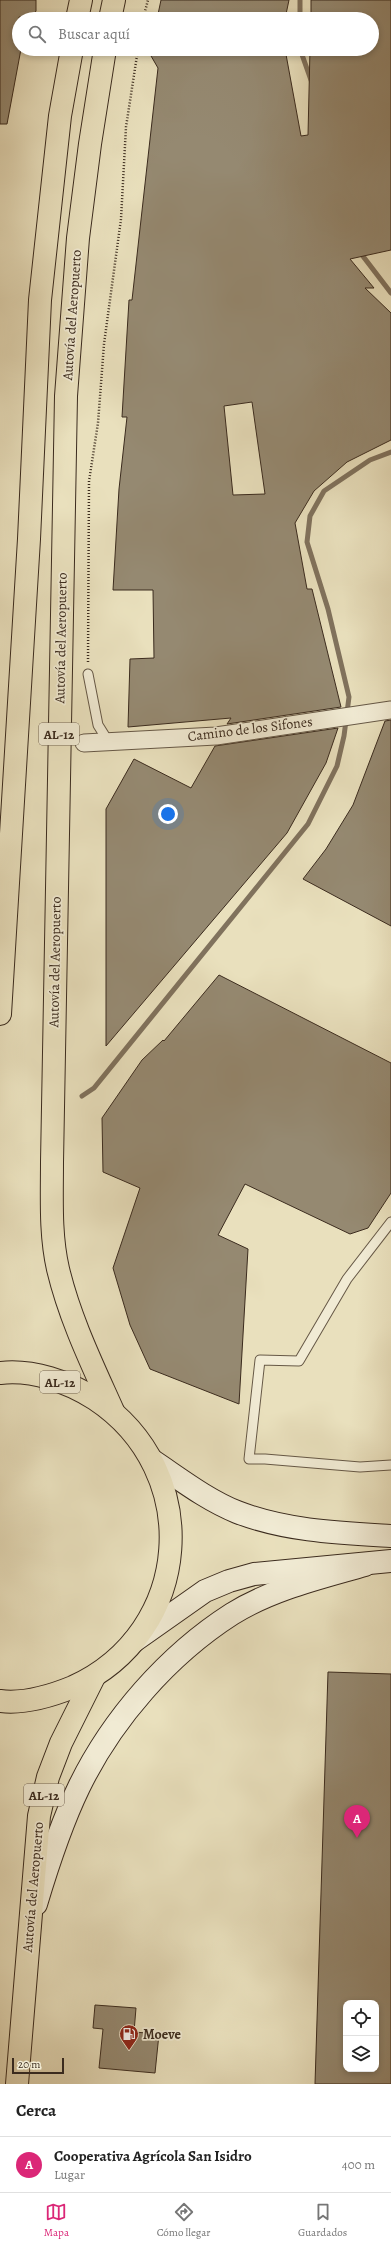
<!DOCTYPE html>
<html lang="es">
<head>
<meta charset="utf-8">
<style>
  :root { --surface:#fff; --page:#f6f6f6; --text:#222; --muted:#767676; --line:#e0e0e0; --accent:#db2777 }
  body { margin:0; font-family:Alegreya,serif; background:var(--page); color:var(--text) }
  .controls { position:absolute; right:12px; bottom:12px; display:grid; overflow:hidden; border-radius:8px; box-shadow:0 2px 6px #0003 }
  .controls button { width:36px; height:36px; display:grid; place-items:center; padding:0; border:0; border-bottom:1px solid var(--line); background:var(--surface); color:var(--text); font:20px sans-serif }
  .scale { position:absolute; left:12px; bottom:10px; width:52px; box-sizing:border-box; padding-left:4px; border:2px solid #3b2b1e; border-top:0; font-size:11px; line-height:14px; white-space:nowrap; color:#3b2b1e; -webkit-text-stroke:3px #f1ebd4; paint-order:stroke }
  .you { position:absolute; left:168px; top:814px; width:14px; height:14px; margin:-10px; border:3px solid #fff; border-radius:50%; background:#1a73e8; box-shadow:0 0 0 6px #1a73e833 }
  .badge { display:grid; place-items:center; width:26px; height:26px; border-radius:50%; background:var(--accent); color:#fff; font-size:13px; font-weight:700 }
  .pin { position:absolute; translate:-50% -33px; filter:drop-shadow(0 1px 2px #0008) }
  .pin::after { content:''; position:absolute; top:21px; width:14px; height:12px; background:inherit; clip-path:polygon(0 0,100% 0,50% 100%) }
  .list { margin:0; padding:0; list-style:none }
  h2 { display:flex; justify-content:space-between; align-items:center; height:52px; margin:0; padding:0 16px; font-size:17px }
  h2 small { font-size:13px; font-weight:400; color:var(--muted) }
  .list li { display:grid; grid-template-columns:26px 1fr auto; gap:12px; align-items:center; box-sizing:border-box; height:56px; padding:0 16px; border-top:1px solid var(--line) }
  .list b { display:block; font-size:15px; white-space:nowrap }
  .list p { margin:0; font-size:13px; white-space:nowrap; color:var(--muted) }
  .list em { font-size:13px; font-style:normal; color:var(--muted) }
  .icon { flex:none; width:22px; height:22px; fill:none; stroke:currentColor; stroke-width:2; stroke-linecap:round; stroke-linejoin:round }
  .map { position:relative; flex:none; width:391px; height:2084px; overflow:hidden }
  .search { position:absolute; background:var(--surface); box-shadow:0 2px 6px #0003; left:12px; right:12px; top:12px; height:44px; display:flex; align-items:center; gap:10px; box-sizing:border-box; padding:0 14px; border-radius:22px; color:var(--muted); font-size:15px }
  .sheet { height:108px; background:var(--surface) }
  nav { display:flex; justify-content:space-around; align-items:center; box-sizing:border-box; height:56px; border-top:1px solid var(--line); background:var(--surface); font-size:11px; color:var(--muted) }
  nav a { display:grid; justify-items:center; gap:2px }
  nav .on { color:var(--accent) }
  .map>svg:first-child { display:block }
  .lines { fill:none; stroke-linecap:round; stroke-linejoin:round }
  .stream { stroke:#80725d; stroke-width:5 }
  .building { fill:#958971; stroke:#3b2b1e; fill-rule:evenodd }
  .lane-casing { stroke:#665846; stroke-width:11 }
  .street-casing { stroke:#665846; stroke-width:19 }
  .secondary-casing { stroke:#3b2b1e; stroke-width:24 }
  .highway-casing { stroke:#3b2b1e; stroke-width:24 }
  .path { stroke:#3b2b1e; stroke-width:2.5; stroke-dasharray:1 2; stroke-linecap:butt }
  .lane { stroke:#f1ebd4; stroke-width:9 }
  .street { stroke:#f1ebd4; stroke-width:17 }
  .secondary { stroke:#f1ebd4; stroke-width:22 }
  .highway { stroke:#e9e0bd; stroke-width:22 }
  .labels { text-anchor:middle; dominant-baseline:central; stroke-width:3.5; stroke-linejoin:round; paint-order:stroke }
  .shield { fill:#f1ebd4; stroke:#726555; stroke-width:1 }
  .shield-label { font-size:13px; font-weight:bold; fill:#3b2b1e }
  .street-label { font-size:14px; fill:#3b2b1e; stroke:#f1ebd4 }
  .poi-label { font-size:14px; font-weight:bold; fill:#3b2b1e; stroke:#f1ebd4; text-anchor:start }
</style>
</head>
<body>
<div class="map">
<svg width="391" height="2084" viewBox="0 0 391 2084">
  <rect width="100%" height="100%" fill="#e9e0bd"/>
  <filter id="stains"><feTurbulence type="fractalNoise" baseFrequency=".005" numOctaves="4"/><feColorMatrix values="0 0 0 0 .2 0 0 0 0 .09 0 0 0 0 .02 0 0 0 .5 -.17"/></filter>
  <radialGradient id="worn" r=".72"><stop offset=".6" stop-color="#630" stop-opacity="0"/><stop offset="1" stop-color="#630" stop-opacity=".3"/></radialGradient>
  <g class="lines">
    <g class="stream">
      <polyline points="300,19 300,0"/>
      <polyline points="300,49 312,83"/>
      <polyline points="359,251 391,293"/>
      <polyline points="82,1096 94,1088 308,824 337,766 344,736 349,697 328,609 307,542 310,516 324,491 370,460 391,452"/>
    </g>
  </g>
  <g class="building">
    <polygon points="0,0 36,0 36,11 32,17 19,17 19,49 21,49 7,124 0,124"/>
    <polygon points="161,0 289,0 285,19 157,19"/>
    <path d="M311,0H391V250L350,259L374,288H365L391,313V440L347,462L314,491L295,523L307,589H312L341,707L227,724L231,718L128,727L130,659L154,658L153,590H113L119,489L127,417H122L129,300H132L158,68L147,49H285L301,136L308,135L310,49H372V19H311ZM252,402L265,494L233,495L224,406Z"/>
    <polygon points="391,720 391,926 303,879 326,849 353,805 385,721"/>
    <polygon points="338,728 326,763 287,833 106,1046 106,809 134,759 191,788 215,746"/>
    <polygon points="219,975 391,1063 391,1193 368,1228 350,1234 245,1184 218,1235 248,1249 239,1404 150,1369 130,1325 113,1268 140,1188 103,1172 102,1118 142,1060 163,1040 164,1041"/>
    <path d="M328,1672L391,1674V2084H315ZM346,2003H376V2069H346Z"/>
    <polygon points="95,2005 136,2008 134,2032 159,2034 155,2073 99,2068 103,2029 93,2028"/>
  </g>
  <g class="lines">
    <g class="lane-casing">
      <g id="lane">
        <polyline points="88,674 98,725 108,741"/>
        <polyline points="391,1222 347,1279 299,1361 260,1360 249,1459 265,1459 360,1467 391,1465"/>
      </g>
    </g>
    <g class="street-casing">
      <polyline id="street" points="84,743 216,736 391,710"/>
    </g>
    <g class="secondary-casing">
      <g id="secondary">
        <path d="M153,1461C180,1479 207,1500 237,1512C286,1531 339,1533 391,1536"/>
        <polyline points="134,1641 205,1591 229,1581 254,1574 391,1561"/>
        <path d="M36,1904C48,1864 61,1824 79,1787C112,1719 168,1655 232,1614C272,1589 320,1578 365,1565"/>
      </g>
    </g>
    <g class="highway-casing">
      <g id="highway">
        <polyline points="77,19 81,0"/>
        <polyline points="110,19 114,0"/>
        <path d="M105,49L90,144L78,238L66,396L52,1162C52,1198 50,1234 58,1269C70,1319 92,1364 113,1411"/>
        <polyline points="0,1014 29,539 40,300 60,116 72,49"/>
        <path d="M0,1373C32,1369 69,1382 95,1399C204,1471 194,1632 73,1687C51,1696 24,1704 0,1701"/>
        <polyline points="17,2084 39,1816 48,1777 61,1743 94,1677"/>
      </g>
    </g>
    <g class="path">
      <polyline points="143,19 148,0"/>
      <polyline points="88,662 89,481 98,423 104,344 121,219 126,127 138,49"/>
    </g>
    <use href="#lane" class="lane"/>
    <use href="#street" class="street"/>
    <use href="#secondary" class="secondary"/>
    <use href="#highway" class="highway"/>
  </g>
  <defs>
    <g id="fuel-pin" transform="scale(1)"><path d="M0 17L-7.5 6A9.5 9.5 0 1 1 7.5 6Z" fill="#8f2418" stroke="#f1ebd4"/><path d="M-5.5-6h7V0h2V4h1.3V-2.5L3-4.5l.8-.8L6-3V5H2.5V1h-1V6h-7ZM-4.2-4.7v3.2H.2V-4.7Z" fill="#fff"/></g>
  </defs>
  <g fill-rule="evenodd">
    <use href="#fuel-pin" x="129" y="2034"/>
  </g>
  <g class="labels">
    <g class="shield">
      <rect x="39" y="723" width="40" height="22" rx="3"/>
      <rect x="40" y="1371" width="40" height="22" rx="3"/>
      <rect x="24" y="1784" width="40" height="22" rx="3"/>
    </g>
    <g class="shield-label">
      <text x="59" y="734">AL-12</text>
      <text x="60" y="1382">AL-12</text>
      <text x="44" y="1795">AL-12</text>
    </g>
    <g class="street-label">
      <text transform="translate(72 315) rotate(-86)">Autovía del Aeropuerto</text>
      <text transform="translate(61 638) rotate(-89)">Autovía del Aeropuerto</text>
      <text transform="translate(250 729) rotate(-7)">Camino de los Sifones</text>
      <text transform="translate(55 962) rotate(-89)">Autovía del Aeropuerto</text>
      <text transform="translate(33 1887) rotate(-85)">Autovía del Aeropuerto</text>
    </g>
    <g class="poi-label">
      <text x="143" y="2034">Moeve</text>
    </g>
  </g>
  <rect width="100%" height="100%" filter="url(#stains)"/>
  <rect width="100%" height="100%" fill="url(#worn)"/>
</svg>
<div class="controls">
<button><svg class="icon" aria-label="locate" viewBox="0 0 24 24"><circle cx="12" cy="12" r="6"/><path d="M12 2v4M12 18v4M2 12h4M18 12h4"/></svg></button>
<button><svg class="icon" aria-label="layers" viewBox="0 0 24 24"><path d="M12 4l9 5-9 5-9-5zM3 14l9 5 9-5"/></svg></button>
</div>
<div class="scale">20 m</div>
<div class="you"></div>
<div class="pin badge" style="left:357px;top:1838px">A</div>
<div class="search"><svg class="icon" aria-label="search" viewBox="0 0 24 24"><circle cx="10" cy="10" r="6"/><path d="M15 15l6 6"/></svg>Buscar aquí</div>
</div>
<section class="sheet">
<h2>Cerca<small></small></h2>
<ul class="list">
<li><span class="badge">A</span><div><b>Cooperativa Agrícola San Isidro</b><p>Lugar</p></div><em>400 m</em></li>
</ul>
</section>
<nav>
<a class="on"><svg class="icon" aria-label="map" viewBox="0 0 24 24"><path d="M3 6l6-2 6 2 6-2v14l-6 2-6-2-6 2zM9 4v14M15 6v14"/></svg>Mapa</a>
<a><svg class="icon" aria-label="directions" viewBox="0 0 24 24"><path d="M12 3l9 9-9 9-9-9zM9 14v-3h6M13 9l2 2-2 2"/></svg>Cómo llegar</a>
<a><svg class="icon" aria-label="saved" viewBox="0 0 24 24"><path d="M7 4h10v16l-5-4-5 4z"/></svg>Guardados</a>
</nav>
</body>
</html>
